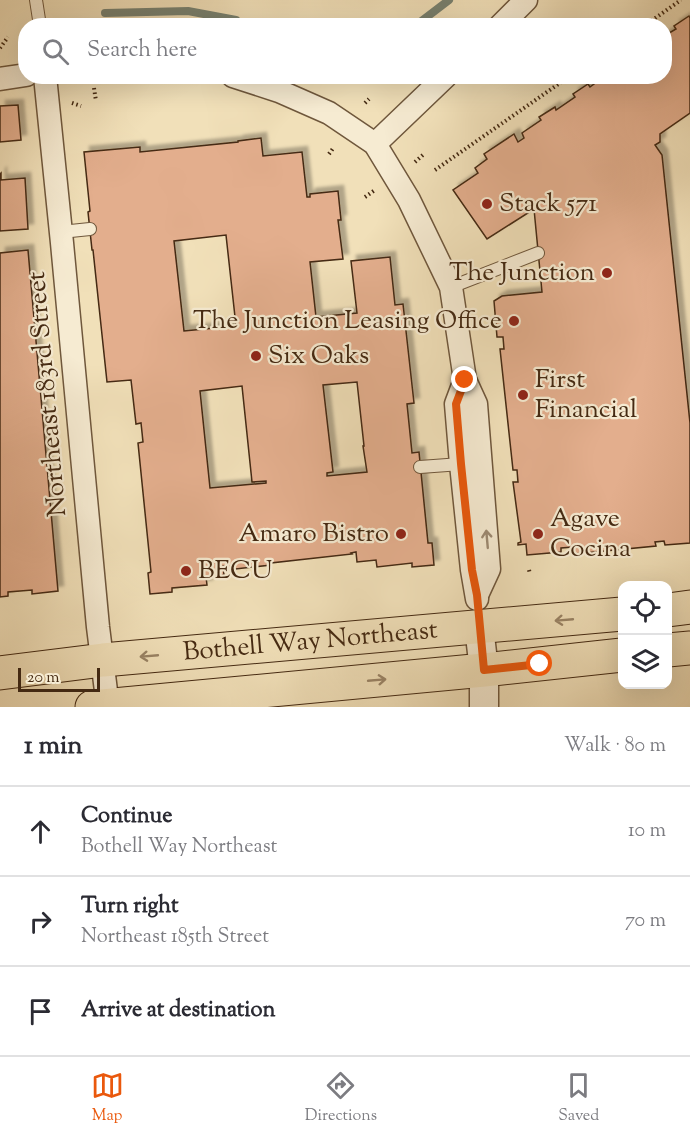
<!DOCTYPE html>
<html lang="en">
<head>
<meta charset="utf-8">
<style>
  :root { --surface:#fff; --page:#f7f7f7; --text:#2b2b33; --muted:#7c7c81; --line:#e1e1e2; --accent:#ea580c }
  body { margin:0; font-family:"Sorts Mill Goudy",serif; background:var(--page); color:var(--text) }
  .controls { position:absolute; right:18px; bottom:18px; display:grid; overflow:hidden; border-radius:12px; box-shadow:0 6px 24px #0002 }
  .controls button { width:54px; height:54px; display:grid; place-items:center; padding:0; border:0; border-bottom:2px solid var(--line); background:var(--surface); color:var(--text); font:30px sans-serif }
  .scale { position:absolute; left:18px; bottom:15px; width:82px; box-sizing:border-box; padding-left:6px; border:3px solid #442912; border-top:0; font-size:16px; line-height:21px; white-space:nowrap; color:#442912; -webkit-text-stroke:4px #f6ebd2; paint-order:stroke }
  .stop { position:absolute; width:18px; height:18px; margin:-14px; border:4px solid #ea580c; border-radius:50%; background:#fff }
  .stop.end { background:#ea580c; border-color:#fff; box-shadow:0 2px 6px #0008 }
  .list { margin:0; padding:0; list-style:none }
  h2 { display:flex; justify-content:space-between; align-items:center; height:78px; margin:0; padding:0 24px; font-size:26px }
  h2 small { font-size:20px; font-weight:400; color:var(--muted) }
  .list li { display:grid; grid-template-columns:39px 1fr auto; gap:18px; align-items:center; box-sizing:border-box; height:90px; padding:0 24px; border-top:2px solid var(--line) }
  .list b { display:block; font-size:22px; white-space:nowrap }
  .list p { margin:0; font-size:20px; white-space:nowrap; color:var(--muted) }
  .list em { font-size:20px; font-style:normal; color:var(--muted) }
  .icon { flex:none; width:33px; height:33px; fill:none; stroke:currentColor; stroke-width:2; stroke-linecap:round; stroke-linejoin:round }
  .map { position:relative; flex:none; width:690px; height:707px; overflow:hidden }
  .search { position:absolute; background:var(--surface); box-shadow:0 6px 24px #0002; left:18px; right:18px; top:18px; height:66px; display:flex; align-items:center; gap:15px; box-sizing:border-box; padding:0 21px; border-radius:24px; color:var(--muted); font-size:22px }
  .sheet { height:348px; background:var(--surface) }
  nav { display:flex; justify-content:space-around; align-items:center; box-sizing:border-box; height:84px; border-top:2px solid var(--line); background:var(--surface); font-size:16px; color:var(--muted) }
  nav a { display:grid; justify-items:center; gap:3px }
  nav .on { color:var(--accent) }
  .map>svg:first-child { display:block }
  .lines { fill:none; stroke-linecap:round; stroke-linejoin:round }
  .stream { stroke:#788272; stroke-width:8 }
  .building { fill:#e3ae8d; stroke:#442912; stroke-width:1.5; fill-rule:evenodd; filter:url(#shadow) }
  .service-casing { stroke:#6f573c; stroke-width:14 }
  .minor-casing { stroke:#6f573c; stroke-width:25 }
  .tertiary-casing { stroke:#6f573c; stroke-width:31 }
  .primary-casing { stroke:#442912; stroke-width:35 }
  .path { stroke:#442912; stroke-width:4; stroke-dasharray:1.5 3; stroke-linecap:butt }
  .service { stroke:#f6ebd2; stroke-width:12 }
  .minor { stroke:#f6ebd2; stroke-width:22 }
  .tertiary { stroke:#f6ebd2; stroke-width:28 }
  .primary { stroke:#f1e0b9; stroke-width:33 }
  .oneway { stroke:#9d8a72 }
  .oneway2 { stroke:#9a8466 }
  .route { stroke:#ea580c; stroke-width:8 }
  .poi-dot { fill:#8f2418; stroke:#f6ebd2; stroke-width:2 }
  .labels { text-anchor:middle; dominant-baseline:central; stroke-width:4.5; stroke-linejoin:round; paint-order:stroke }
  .poi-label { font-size:26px; fill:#442912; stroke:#f6ebd2; text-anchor:start }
  .street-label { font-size:26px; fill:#442912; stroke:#f6ebd2 }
</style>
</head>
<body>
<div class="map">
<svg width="690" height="707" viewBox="0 0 690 707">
  <defs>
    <filter id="shadow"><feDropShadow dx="5.5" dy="-5.5" stdDeviation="1.5" flood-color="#0004"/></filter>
  </defs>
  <rect width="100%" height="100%" fill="#f1e0b9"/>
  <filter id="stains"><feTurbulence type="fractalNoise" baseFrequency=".00333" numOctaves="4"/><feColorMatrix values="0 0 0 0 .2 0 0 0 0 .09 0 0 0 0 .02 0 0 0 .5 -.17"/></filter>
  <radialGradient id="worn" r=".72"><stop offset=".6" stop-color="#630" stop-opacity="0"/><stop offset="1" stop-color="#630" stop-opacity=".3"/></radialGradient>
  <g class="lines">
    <g class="stream">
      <polyline points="105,13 188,11 236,20"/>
      <polyline points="415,26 449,0"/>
    </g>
  </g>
  <g class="building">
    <polygon points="689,16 690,18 690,113 660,134 660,142 655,145 662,155 690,423 690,543 665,545 664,541 655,542 656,546 574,554 573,547 561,548 561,552 527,555 526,544 518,545 518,543 521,542 513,482 518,482 517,470 513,470 500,349 504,349 503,337 497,337 494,301 502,296 542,292 534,209 487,239 453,190 478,173 475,168 487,159 484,154 514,134 518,142 524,138 522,133 541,120 539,117 555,107 556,110 575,97 573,94 588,84 590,87 605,76 664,76 664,36 676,29 674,26"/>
    <polygon points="18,105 21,140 0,142 0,106"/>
    <path d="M261,138L263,156L302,152L307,197H310V194L338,191L341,220H338L343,259L310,262L316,317L357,313L351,261L390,257L395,305L403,304L414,403L407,404L412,453L419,452L428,543H432L434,565L412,567V563L377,567L376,560L357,562L356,552L351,553L352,554L271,563V565L227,570V566H223L224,575L206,577L207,585L172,588V592L150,594L148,573L151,572L138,443L143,442L141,423L136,424L131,380L107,382L93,250H92L88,212L90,211L84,152L140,147V152L238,142V141ZM226,235L236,326L184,331L174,241ZM357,382L364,446H363L367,472L327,476V473L333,472L323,385ZM242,386L252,482L266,481V483L210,488L200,391Z"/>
    <polygon points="1,173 1,180 25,178 28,229 0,231 0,174"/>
    <polygon points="28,250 58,591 32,594 32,590 8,592 8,596 0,597 0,253"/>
  </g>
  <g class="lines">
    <g class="service-casing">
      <g id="service">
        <polyline points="36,0 40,26"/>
        <polyline points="61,232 90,229"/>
        <polyline points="451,287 538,253"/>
        <polyline points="420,467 461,464"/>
      </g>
    </g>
    <g class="minor-casing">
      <g id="minor">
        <polyline points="500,26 526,0"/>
        <polyline points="45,76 62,243 98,627 108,707"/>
        <polyline points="233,76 279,91 329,113 375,144 409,200 451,287 465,380 476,404 489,569 477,595"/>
        <polyline points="0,79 26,75"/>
        <polyline points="375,144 446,76"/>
        <polyline points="465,380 456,404 461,464 472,570 477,599"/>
      </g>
    </g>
    <g class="tertiary-casing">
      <polyline id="tertiary" points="479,627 484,670 484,707"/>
    </g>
    <g class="primary-casing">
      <g id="primary">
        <polyline points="668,610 690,607"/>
        <polyline points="668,650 690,648"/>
        <path id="s1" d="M0,673L103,660L622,614"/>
        <polyline points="92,707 484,670 622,655"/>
      </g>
    </g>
    <g class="path">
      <polyline points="644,26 681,0"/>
      <polyline points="0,48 8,37"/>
      <polyline points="94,88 96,101"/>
      <polyline points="72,103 81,106"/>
      <polyline points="365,103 369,99"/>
      <polyline points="329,154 334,147"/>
      <polyline points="415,162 424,154"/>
      <polyline points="435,170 570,76"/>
      <polyline points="365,197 375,190"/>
      <polyline points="529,570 530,574"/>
    </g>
    <use href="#service" class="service"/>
    <use href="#minor" class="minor"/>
    <use href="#tertiary" class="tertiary"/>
    <use href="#primary" class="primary"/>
  </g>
  <defs><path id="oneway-shaft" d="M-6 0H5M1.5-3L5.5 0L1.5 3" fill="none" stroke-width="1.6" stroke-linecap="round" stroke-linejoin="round" transform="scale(1.5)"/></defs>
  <use class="oneway" href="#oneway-shaft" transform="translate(487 539) rotate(-95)"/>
  <g class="oneway2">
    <use href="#oneway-shaft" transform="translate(564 620) rotate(175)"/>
    <use href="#oneway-shaft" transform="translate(149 656) rotate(175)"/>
    <use href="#oneway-shaft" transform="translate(377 680) rotate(-5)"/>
  </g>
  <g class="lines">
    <polyline class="route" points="465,380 456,404 461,464 472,570 477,595 484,670 540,664"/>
  </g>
  <g class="poi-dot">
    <circle cx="487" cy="204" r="6"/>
    <circle cx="607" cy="273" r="6"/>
    <circle cx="514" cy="321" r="6"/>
    <circle cx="256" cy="356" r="6"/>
    <circle cx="523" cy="395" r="6"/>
    <circle cx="401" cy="534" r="6"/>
    <circle cx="538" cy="534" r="6"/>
    <circle cx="186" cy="571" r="6"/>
  </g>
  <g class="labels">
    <g class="poi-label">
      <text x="499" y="204">Stack 571</text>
      <text x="595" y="273" text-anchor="end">The Junction</text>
      <text x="502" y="321" text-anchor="end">The Junction Leasing Office</text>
      <text x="268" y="356">Six Oaks</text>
      <text x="535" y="380">First<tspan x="535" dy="30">Financial</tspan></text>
      <text x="550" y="519">Agave<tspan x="550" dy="30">Cocina</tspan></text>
      <text x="389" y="534" text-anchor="end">Amaro Bistro</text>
      <text x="198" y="571">BECU</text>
    </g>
    <g class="street-label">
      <text transform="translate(48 394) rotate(-95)">Northeast 183rd Street</text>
      <text stroke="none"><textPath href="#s1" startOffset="312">Bothell Way Northeast</textPath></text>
    </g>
  </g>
  <rect width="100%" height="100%" filter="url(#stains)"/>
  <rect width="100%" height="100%" fill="url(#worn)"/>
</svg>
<div class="controls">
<button><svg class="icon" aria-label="locate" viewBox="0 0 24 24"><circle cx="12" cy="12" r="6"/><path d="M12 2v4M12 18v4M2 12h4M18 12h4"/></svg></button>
<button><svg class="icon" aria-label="layers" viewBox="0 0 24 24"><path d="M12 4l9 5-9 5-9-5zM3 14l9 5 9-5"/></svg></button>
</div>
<div class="scale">20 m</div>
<div class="stop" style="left:540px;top:664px"></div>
<div class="stop end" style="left:465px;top:380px"></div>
<div class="search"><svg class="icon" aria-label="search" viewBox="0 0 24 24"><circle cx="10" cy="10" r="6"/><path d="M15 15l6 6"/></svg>Search here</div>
</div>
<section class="sheet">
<h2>1 min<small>Walk · 80 m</small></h2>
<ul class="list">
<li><svg class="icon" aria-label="ahead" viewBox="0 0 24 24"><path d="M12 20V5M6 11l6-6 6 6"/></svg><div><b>Continue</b><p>Bothell Way Northeast</p></div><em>10 m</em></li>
<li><svg class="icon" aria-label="right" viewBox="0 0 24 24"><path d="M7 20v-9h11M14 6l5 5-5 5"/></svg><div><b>Turn right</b><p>Northeast 185th Street</p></div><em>70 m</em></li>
<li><svg class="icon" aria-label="arrive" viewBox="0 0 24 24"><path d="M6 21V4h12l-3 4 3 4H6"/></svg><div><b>Arrive at destination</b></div></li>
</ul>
</section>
<nav>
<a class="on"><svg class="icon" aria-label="map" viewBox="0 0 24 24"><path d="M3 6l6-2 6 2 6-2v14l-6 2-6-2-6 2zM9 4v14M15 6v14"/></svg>Map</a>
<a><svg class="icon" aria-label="directions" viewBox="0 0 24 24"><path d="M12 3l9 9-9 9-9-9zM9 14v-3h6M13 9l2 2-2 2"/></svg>Directions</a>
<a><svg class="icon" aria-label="saved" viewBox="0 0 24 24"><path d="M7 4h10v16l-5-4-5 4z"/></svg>Saved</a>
</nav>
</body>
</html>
